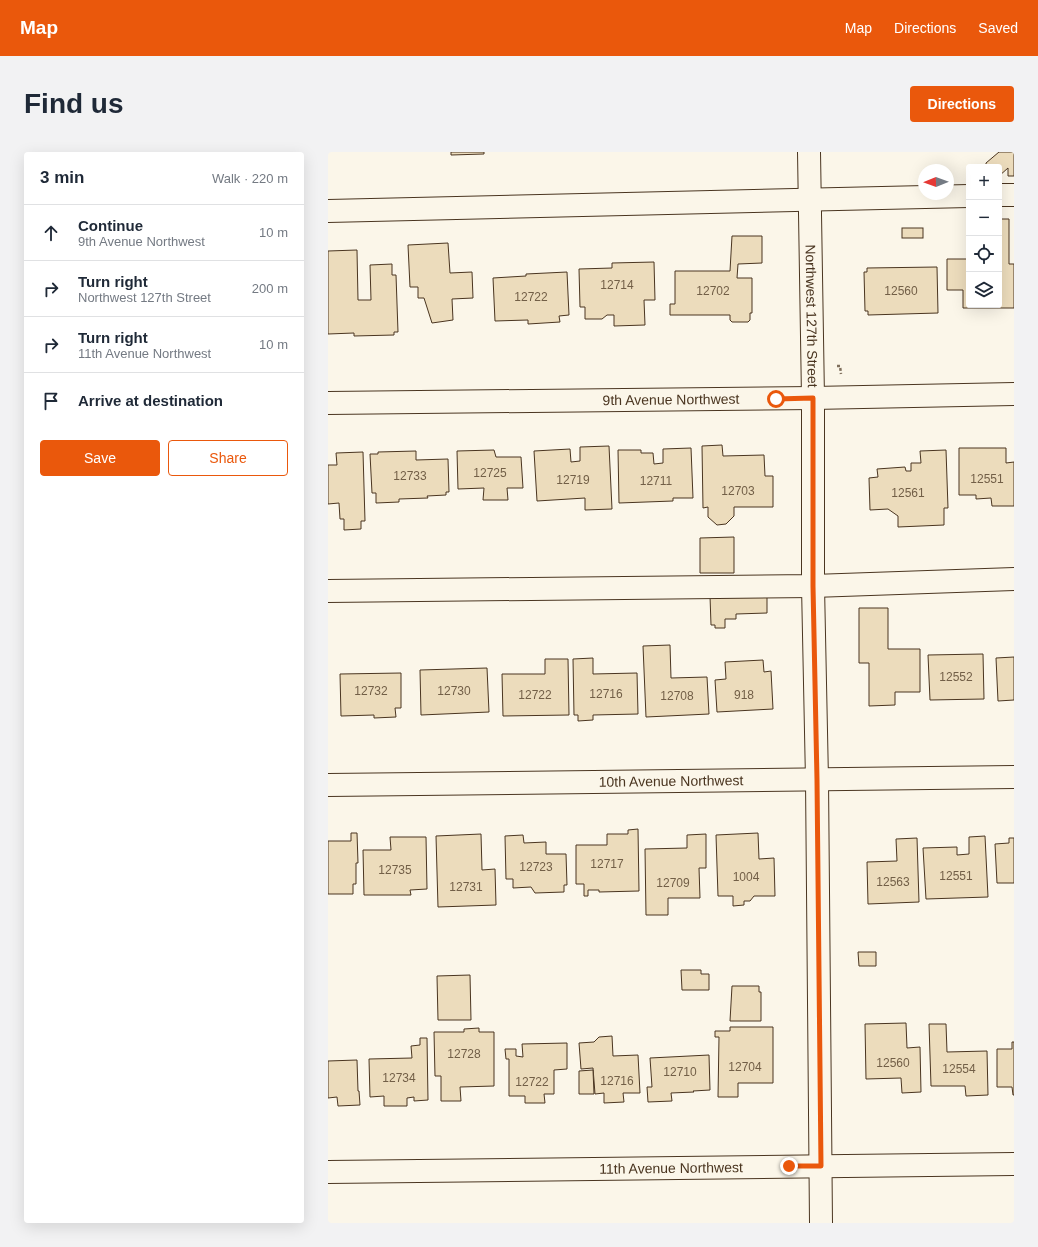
<!DOCTYPE html>
<html lang="en">
<head>
<meta charset="utf-8">
<style>
  :root { --surface:#fff; --page:#f2f2f3; --text:#1f2937; --muted:#747a83; --line:#e0e1e3; --accent:#ea580c }
  body { margin:0; font-family:Arial,sans-serif; background:var(--page); color:var(--text) }
  .controls { position:absolute; right:12px; top:12px; display:grid; overflow:hidden; border-radius:4px; box-shadow:0 4px 16px #0002 }
  .controls button { width:36px; height:36px; display:grid; place-items:center; padding:0; border:0; border-bottom:1px solid var(--line); background:var(--surface); color:var(--text); font:20px sans-serif }
  .compass { position:absolute; left:590px; top:12px; width:36px; height:36px; border-radius:50%; background:var(--surface); box-shadow:0 4px 16px #0002; rotate:269deg }
  .stop { position:absolute; width:12px; height:12px; margin:-9px; border:3px solid #ea580c; border-radius:50%; background:#fff }
  .stop.end { background:#ea580c; border-color:#fff; box-shadow:0 1px 4px #0008 }
  .list { margin:0; padding:0; list-style:none }
  h2 { display:flex; justify-content:space-between; align-items:center; height:52px; margin:0; padding:0 16px; font-size:17px }
  h2 small { font-size:13px; font-weight:400; color:var(--muted) }
  .list li { display:grid; grid-template-columns:26px 1fr auto; gap:12px; align-items:center; box-sizing:border-box; height:56px; padding:0 16px; border-top:1px solid var(--line) }
  .list b { display:block; font-size:15px; white-space:nowrap }
  .list p { margin:0; font-size:13px; white-space:nowrap; color:var(--muted) }
  .list em { font-size:13px; font-style:normal; color:var(--muted) }
  .actions { display:flex; gap:8px; padding:12px 16px }
  .actions a { flex:1; padding:9px 0; border:1px solid var(--accent); border-radius:4px; text-align:center; font-size:14px; color:var(--accent) }
  .actions .main { background:var(--accent); color:#fff }
  .icon { flex:none; width:22px; height:22px; fill:none; stroke:currentColor; stroke-width:2; stroke-linecap:round; stroke-linejoin:round }
  .map { position:relative; flex:none; width:686px; height:1071px; overflow:hidden; border-radius:4px }
  header { display:flex; align-items:center; gap:24px; box-sizing:border-box; height:56px; padding:0 20px; background:var(--accent); color:#fff }
  header strong { font-size:19px }
  nav { display:flex; gap:22px; margin-inline-start:auto; font-size:14px }
  .intro { display:flex; align-items:center; justify-content:space-between; box-sizing:border-box; height:96px; padding:0 24px }
  h1 { margin:0; font-size:28px }
  .button { padding:10px 18px; border-radius:4px; background:var(--accent); color:#fff; font-size:14px; font-weight:700 }
  main { display:flex; gap:24px; padding:0 24px }
  aside { flex:1; background:var(--surface); border-radius:4px; box-shadow:0 4px 16px #0002 }
  .map>svg:first-child { display:block }
  .building { fill:#ecdcbc; stroke:#4a3520 }
  .lines { fill:none; stroke-linecap:round; stroke-linejoin:round }
  .minor-casing { stroke:#4a3520; stroke-width:24 }
  .path { stroke:#7f6f5c; stroke-width:2.5; stroke-dasharray:3 2; stroke-linecap:butt }
  .minor { stroke:#fbf6e9; stroke-width:22 }
  .route { stroke:#ea580c; stroke-width:5 }
  .labels { text-anchor:middle; dominant-baseline:central; stroke-width:3; stroke-linejoin:round; paint-order:stroke }
  .number-label { font-size:12px; fill:#725f47 }
  .street-label { font-size:14px; fill:#4a3520; stroke:#fbf6e9 }
</style>
</head>
<body>
<header>
<strong>Map</strong>
<nav><a>Map</a><a>Directions</a><a>Saved</a></nav>
</header>
<div class="intro"><h1>Find us</h1><a class="button">Directions</a></div>
<main>
<aside>
<h2>3 min<small>Walk · 220 m</small></h2>
<ul class="list">
<li><svg class="icon" aria-label="ahead" viewBox="0 0 24 24"><path d="M12 20V5M6 11l6-6 6 6"/></svg><div><b>Continue</b><p>9th Avenue Northwest</p></div><em>10 m</em></li>
<li><svg class="icon" aria-label="right" viewBox="0 0 24 24"><path d="M7 20v-9h11M14 6l5 5-5 5"/></svg><div><b>Turn right</b><p>Northwest 127th Street</p></div><em>200 m</em></li>
<li><svg class="icon" aria-label="right" viewBox="0 0 24 24"><path d="M7 20v-9h11M14 6l5 5-5 5"/></svg><div><b>Turn right</b><p>11th Avenue Northwest</p></div><em>10 m</em></li>
<li><svg class="icon" aria-label="arrive" viewBox="0 0 24 24"><path d="M6 21V4h12l-3 4 3 4H6"/></svg><div><b>Arrive at destination</b></div></li>
</ul>
<div class="actions"><a class="main">Save</a><a>Share</a></div>
</aside>
<div class="map">
<svg width="686" height="1071" viewBox="0 0 686 1071">
  <rect width="100%" height="100%" fill="#fbf6e9"/>
  <g class="building">
    <polygon points="123,0 156,0 156,2 123,3"/>
    <polygon points="671,0 686,0 686,24 680,24 680,16 671,24 671,15 658,15 658,11"/>
    <polygon points="671,67 681,67 681,112 686,112 686,156 635,156 635,138 619,138 619,107 641,107 641,153 671,153"/>
    <rect x="574" y="76" width="21" height="10"/>
    <polygon points="404,84 434,84 434,111 410,112 409,126 424,126 424,161 422,161 422,168 420,170 404,170 402,168 402,163 342,163 342,152 347,152 347,119 402,119"/>
    <polygon points="120,91 122,121 144,120 145,146 124,147 125,168 104,171 96,146 90,146 90,135 82,135 80,93"/>
    <polygon points="29,98 30,148 43,148 42,113 64,112 64,123 68,123 70,180 66,180 66,183 26,184 26,181 0,182 0,99"/>
    <polygon points="326,110 327,148 316,148 317,173 286,174 286,163 279,163 274,167 257,167 257,155 252,155 251,117 284,116 284,111"/>
    <polygon points="609,115 610,161 540,163 540,159 537,159 536,120 539,120 539,116"/>
    <polygon points="239,120 241,163 231,164 232,170 200,172 200,168 167,169 165,126 198,124 198,122"/>
    <polygon points="394,293 395,304 436,303 437,324 445,324 445,355 406,355 406,364 398,372 389,373 380,365 380,355 375,356 374,294"/>
    <polygon points="281,294 284,357 257,358 257,346 209,349 206,299 242,297 243,310 252,309 252,295"/>
    <polygon points="363,296 365,346 345,346 345,349 291,351 290,298 313,298 313,301 325,301 326,312 335,311 335,297"/>
    <polygon points="631,296 678,296 678,311 686,310 686,354 664,354 663,346 648,347 648,343 631,343"/>
    <polygon points="166,298 168,305 193,305 195,336 179,336 180,348 155,348 156,336 130,337 129,299"/>
    <polygon points="618,298 620,356 616,356 616,373 570,375 570,364 560,357 542,358 541,326 550,325 549,317 577,315 578,319 583,319 583,311 593,311 592,299"/>
    <polygon points="88,299 88,308 120,307 121,340 118,340 118,343 99,344 100,346 71,347 71,350 48,351 48,341 44,341 42,302 50,302 50,300"/>
    <polygon points="35,300 37,369 33,369 33,377 16,378 16,367 12,367 11,351 0,352 0,313 9,313 8,301"/>
    <polygon points="406,385 406,421 372,421 372,386"/>
    <polygon points="439,443 439,461 408,462 408,467 397,467 397,476 387,476 387,473 383,473 382,444"/>
    <polygon points="531,456 560,456 560,497 592,497 592,540 567,540 567,553 541,554 541,511 531,511"/>
    <polygon points="342,493 343,526 379,525 381,562 318,565 315,494"/>
    <polygon points="655,502 656,547 602,548 600,503"/>
    <polygon points="686,505 686,548 670,549 668,506"/>
    <polygon points="265,506 265,522 309,521 310,562 265,563 265,568 250,569 250,563 246,563 245,507"/>
    <polygon points="217,507 240,507 241,563 175,564 174,522 217,522"/>
    <polygon points="435,508 436,520 443,519 445,557 389,560 387,528 398,527 397,510"/>
    <polygon points="159,516 161,560 93,563 92,518"/>
    <polygon points="73,521 73,556 67,556 68,565 46,566 46,563 13,564 12,522"/>
    <polygon points="310,677 311,739 271,740 271,738 260,738 260,744 256,744 256,732 248,732 248,693 279,693 279,682 300,682 300,678"/>
    <polygon points="23,681 29,681 30,711 28,711 28,732 25,732 25,742 0,742 0,689 23,689"/>
    <polygon points="430,681 431,707 446,706 447,744 426,744 422,749 416,749 416,753 405,754 405,744 390,744 388,683"/>
    <polygon points="153,682 154,718 167,717 168,753 110,755 108,684"/>
    <polygon points="378,682 378,716 371,716 372,746 340,746 340,763 318,763 317,697 359,696 359,683"/>
    <polygon points="195,683 196,691 218,690 218,702 238,702 239,733 236,733 236,740 207,741 203,735 185,736 185,727 178,727 177,684"/>
    <polygon points="657,684 660,745 598,747 595,696 629,695 629,703 641,702 641,685"/>
    <polygon points="62,685 98,685 99,737 82,738 83,743 36,743 35,698 63,698"/>
    <polygon points="589,686 591,750 540,752 539,710 569,709 568,687"/>
    <polygon points="681,686 686,686 686,731 669,731 667,692 681,691"/>
    <polygon points="530,800 548,800 548,814 531,814"/>
    <polygon points="353,818 373,818 373,822 381,822 381,838 354,838"/>
    <polygon points="142,823 143,868 110,868 109,824"/>
    <polygon points="404,834 431,834 431,840 433,840 433,869 402,869"/>
    <polygon points="578,871 579,896 592,895 593,940 574,941 573,926 538,927 537,872"/>
    <polygon points="601,872 618,872 619,900 659,899 660,943 638,944 637,934 603,934"/>
    <polygon points="402,875 445,875 445,931 410,931 410,945 390,945 391,885 387,885 387,879 402,879"/>
    <polygon points="151,876 151,880 166,880 166,934 132,935 133,949 113,949 113,924 107,924 106,880 136,880 136,877"/>
    <polygon points="284,884 285,904 310,903 312,941 295,941 296,950 276,951 276,941 267,942 265,916 253,917 251,891 266,890 271,885"/>
    <polygon points="92,886 99,886 100,948 86,949 86,945 79,946 79,954 56,954 56,944 42,945 41,907 84,906 83,894 92,893"/>
    <polygon points="684,890 686,890 686,943 685,943 684,935 669,935 669,897 684,897"/>
    <polygon points="239,891 239,917 226,918 226,942 216,942 217,951 197,951 197,944 181,944 181,907 178,907 177,897 188,897 188,904 195,905 194,892"/>
    <polygon points="381,903 382,938 365,939 366,940 343,941 344,949 320,950 319,935 324,935 322,906"/>
    <polygon points="29,908 30,939 31,939 32,953 10,954 9,945 0,946 0,909"/>
    <polygon points="265,918 266,942 251,942 251,919"/>
  </g>
  <g class="lines">
    <g class="minor-casing">
      <g id="minor">
        <path id="s1" d="M481,0L485,246V434L489,628L493,1071"/>
        <polyline points="671,43 686,43"/>
        <polyline points="0,59 641,44"/>
        <path id="s2" d="M0,251L485,246L686,242"/>
        <polyline points="0,439 485,434 686,427"/>
        <path id="s3" d="M0,633L686,625"/>
        <path id="s4" d="M0,1020L686,1012"/>
      </g>
    </g>
    <polyline class="path" points="509,214 512,214 513,222"/>
    <use href="#minor" class="minor"/>
  </g>
  <g class="lines">
    <polyline class="route" points="448,247 485,246 485,434 489,628 493,1014 461,1014"/>
  </g>
  <g class="labels">
    <g class="number-label">
      <text x="289" y="133">12714</text>
      <text x="385" y="139">12702</text>
      <text x="573" y="139">12560</text>
      <text x="203" y="145">12722</text>
      <text x="162" y="321">12725</text>
      <text x="82" y="324">12733</text>
      <text x="659" y="327">12551</text>
      <text x="245" y="328">12719</text>
      <text x="328" y="329">12711</text>
      <text x="410" y="339">12703</text>
      <text x="580" y="341">12561</text>
      <text x="628" y="525">12552</text>
      <text x="43" y="539">12732</text>
      <text x="126" y="539">12730</text>
      <text x="278" y="542">12716</text>
      <text x="207" y="543">12722</text>
      <text x="416" y="543">918</text>
      <text x="349" y="544">12708</text>
      <text x="279" y="712">12717</text>
      <text x="208" y="715">12723</text>
      <text x="67" y="718">12735</text>
      <text x="628" y="724">12551</text>
      <text x="418" y="725">1004</text>
      <text x="565" y="730">12563</text>
      <text x="345" y="731">12709</text>
      <text x="138" y="735">12731</text>
      <text x="136" y="902">12728</text>
      <text x="565" y="911">12560</text>
      <text x="417" y="915">12704</text>
      <text x="631" y="917">12554</text>
      <text x="352" y="920">12710</text>
      <text x="71" y="926">12734</text>
      <text x="289" y="929">12716</text>
      <text x="204" y="930">12722</text>
    </g>
    <g class="street-label">
      <text stroke="none"><textPath href="#s1" startOffset="164">Northwest 127th Street</textPath></text>
      <text stroke="none"><textPath href="#s2" startOffset="343">9th Avenue Northwest</textPath></text>
      <text stroke="none"><textPath href="#s3" startOffset="343">10th Avenue Northwest</textPath></text>
      <text stroke="none"><textPath href="#s4" startOffset="343">11th Avenue Northwest</textPath></text>
    </g>
  </g>
</svg>
<div class="controls">
<button>+</button>
<button>−</button>
<button><svg class="icon" aria-label="locate" viewBox="0 0 24 24"><circle cx="12" cy="12" r="6"/><path d="M12 2v4M12 18v4M2 12h4M18 12h4"/></svg></button>
<button><svg class="icon" aria-label="layers" viewBox="0 0 24 24"><path d="M12 4l9 5-9 5-9-5zM3 14l9 5 9-5"/></svg></button>
</div>
<svg class="compass" viewBox="-18 -18 36 36"><path d="M0-13l5 13h-10z" fill="#e53935"/><path d="M0 13l5-13h-10z" fill="#747a83"/></svg>
<div class="stop" style="left:448px;top:247px"></div>
<div class="stop end" style="left:461px;top:1014px"></div>
</div>
</main>
</body>
</html>
